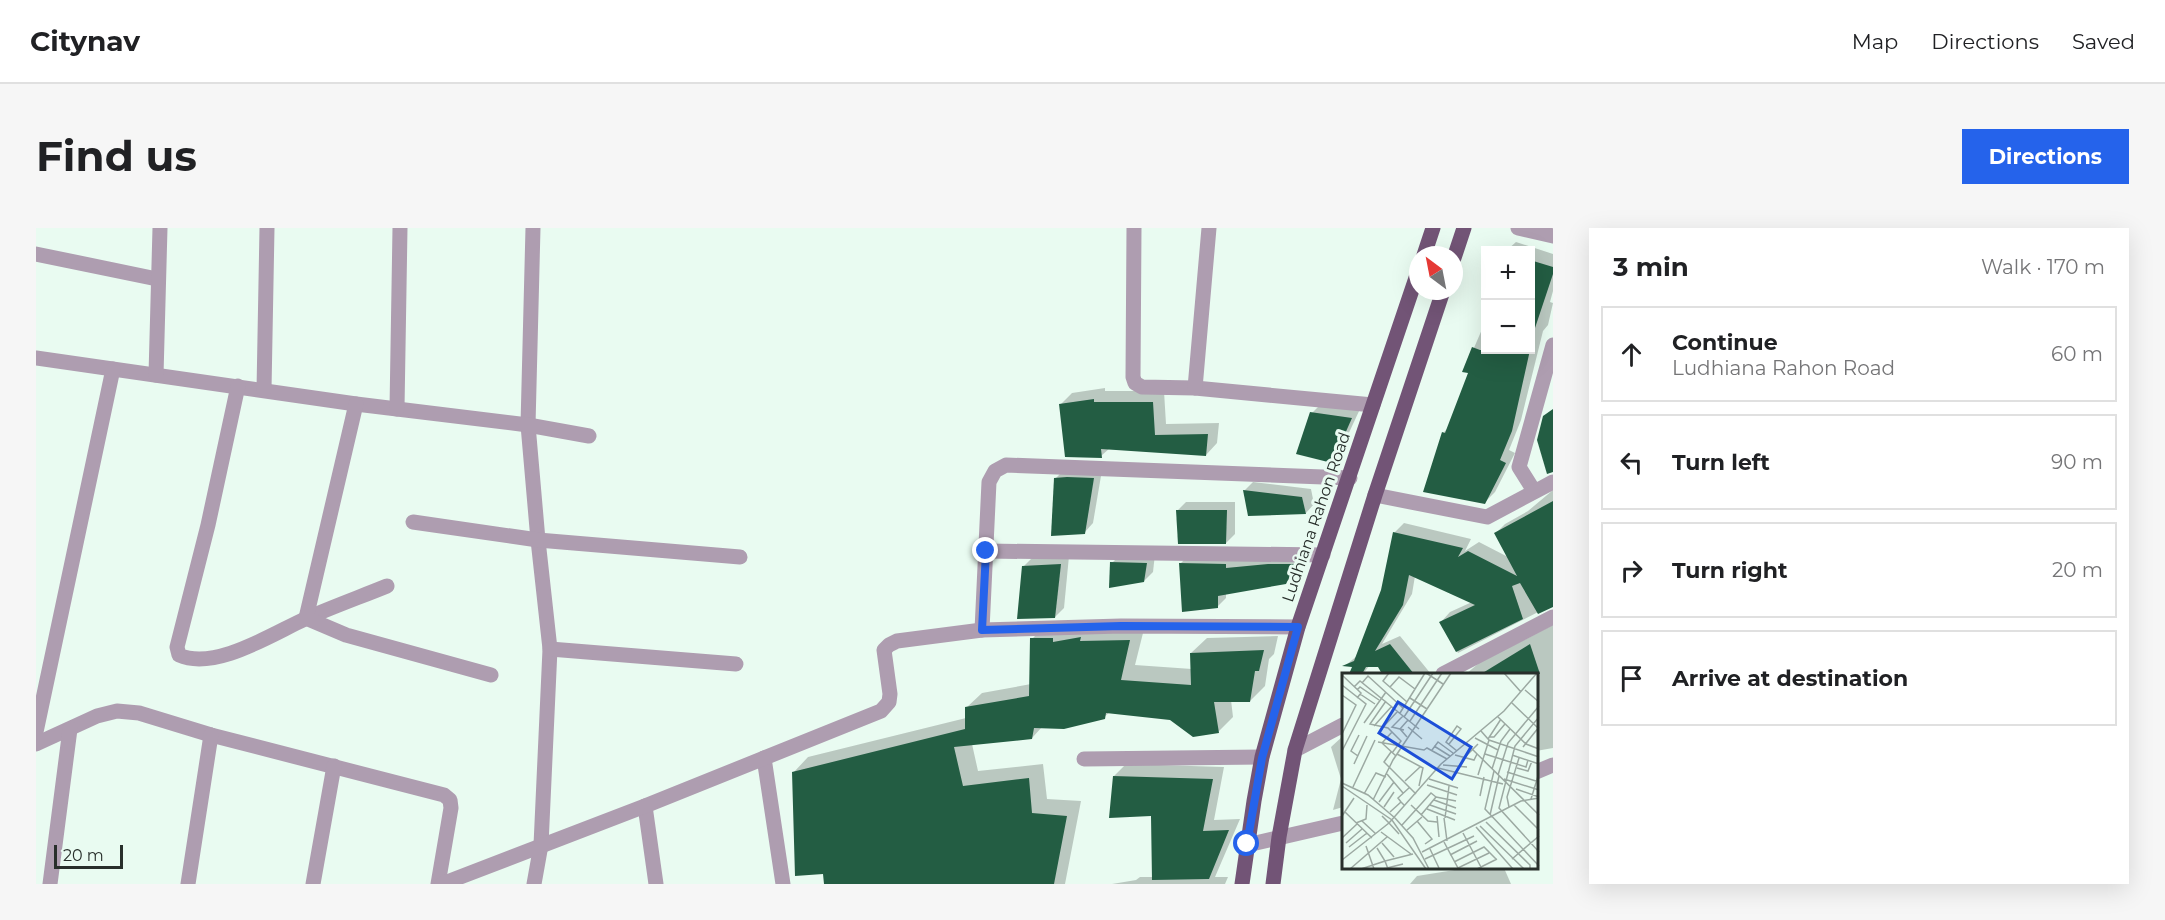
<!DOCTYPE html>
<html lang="en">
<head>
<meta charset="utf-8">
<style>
  :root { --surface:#fff; --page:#f6f6f6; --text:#202124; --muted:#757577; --line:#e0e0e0; --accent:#2563eb }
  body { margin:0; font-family:Montserrat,sans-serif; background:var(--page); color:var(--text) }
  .controls { position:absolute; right:18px; top:18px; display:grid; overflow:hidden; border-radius:0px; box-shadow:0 6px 24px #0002 }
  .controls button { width:54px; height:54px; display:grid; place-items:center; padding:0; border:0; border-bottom:2px solid var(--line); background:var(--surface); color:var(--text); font:30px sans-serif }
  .compass { position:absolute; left:1373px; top:18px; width:54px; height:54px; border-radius:50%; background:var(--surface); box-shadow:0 6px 24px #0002; rotate:328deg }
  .scale { position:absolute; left:18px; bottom:15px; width:69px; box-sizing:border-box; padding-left:6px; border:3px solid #282f2b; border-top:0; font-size:16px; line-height:21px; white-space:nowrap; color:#282f2b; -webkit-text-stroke:4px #e9fbf1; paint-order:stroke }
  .stop { position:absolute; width:18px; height:18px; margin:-14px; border:4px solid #2563eb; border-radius:50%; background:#fff }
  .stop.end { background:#2563eb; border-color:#fff; box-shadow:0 2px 6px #0008 }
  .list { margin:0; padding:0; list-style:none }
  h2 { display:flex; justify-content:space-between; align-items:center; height:78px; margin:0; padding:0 24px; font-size:26px }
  h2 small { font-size:20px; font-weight:400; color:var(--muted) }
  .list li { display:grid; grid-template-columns:39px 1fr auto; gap:18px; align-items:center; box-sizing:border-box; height:96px; margin:0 12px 12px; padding:0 12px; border:2px solid var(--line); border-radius:0px }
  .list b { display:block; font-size:22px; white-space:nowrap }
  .list p { margin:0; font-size:20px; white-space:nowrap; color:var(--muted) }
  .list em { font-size:20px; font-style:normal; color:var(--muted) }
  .icon { flex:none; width:33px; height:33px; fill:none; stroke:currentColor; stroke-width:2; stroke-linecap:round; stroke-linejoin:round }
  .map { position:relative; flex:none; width:1517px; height:656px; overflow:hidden; border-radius:0px }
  header { display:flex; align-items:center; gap:36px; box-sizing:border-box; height:84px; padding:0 30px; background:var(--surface); border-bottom:2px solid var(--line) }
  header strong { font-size:28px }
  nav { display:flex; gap:33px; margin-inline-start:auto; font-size:21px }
  .intro { display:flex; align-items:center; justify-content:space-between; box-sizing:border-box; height:144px; padding:0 36px }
  h1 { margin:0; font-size:42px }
  .button { padding:15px 27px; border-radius:0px; background:var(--accent); color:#fff; font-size:21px; font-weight:700 }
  main { display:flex; gap:36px; padding:0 36px }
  aside { flex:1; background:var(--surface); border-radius:0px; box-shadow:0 6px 24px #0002 }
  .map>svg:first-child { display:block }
  .shadow { fill:#0003 }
  .building { fill:#235d43 }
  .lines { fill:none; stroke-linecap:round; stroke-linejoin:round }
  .minor { stroke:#ae9db0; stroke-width:15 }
  .major { stroke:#725476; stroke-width:15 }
  .route { stroke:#2563eb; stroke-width:8 }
  .labels { text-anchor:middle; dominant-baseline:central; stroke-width:6; stroke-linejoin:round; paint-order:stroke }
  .street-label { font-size:16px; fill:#282f2b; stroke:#e9fbf1 }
  .inset-road { fill:none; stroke:#9ca9a2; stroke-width:1.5 }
  .view { fill:#1d4ed8; fill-opacity:0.15; stroke:#1d4ed8; stroke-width:3 }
  .inset-edge { fill:none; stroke:#282f2b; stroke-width:3 }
</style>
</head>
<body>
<header>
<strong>Citynav</strong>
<nav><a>Map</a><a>Directions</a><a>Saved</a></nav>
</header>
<div class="intro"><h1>Find us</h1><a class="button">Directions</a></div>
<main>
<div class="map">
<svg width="1517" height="656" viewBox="0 0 1517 656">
  <rect width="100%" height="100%" fill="#e9fbf1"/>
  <g class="shadow">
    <polygon points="1480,14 1517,26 1517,63 1514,74 1517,75 1512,97 1507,103 1485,192 1473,222 1479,225 1459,264 1448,275 1407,205 1413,199 1434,144 1428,143 1447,99 1450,85 1450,122 1494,122 1494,22 1471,22"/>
    <polygon points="1069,160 1069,163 1128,163 1130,196 1183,195 1181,215 1170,227 1074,220 1065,228 1024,177 1036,165"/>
    <polygon points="1285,176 1324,181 1304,224 1295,233 1276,185"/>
    <polygon points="1028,242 1066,242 1057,295 1048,305 1019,251"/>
    <polygon points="1217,254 1275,261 1278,276 1270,285 1208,263"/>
    <polygon points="1517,262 1517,379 1512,379 1422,425 1405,394 1414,384 1436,374 1379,348 1376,366 1346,416 1364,408 1395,446 1347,446 1343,438 1333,438 1327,446 1315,446 1318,437 1310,437 1322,427 1347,363 1358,305 1368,295 1435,311 1429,323 1443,314 1472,329 1460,305 1469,296 1492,283"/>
    <polygon points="1150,274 1199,274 1199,306 1190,315 1141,283"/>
    <polygon points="1085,326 1119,326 1117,344 1108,353 1076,335"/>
    <polygon points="1153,327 1267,328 1259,346 1249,355 1190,365 1190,370 1181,379 1144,336"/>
    <polygon points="1033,328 1028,380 1019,389 988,338 997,329"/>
    <polygon points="1011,396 1109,397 1099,437 1156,441 1155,425 1171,410 1242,408 1238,426 1233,431 1229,458 1214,473 1195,472 1197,489 1182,504 1134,491 1074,484 1068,489 1006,499 996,510 936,516 942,543 1007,536 1011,571 1045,573 1029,656 789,656 788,645 757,545 772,529 930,490 930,480 946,465 995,456 996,411"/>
    <polygon points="1517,397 1517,520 1500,523 1500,446 1430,446 1443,435"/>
    <polygon points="1307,508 1307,579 1297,582 1305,551 1295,519"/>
    <polygon points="1090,536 1188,539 1178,592 1204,591 1179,649 1192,649 1189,656 1076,656 1100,652 1104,649 1117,649 1116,587 1078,548"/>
    <polygon points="1431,640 1468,640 1475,656 1374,656 1381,648"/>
  </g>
  <g class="building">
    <polygon points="1494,32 1517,39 1517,46 1498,103 1494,102"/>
    <polygon points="1436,119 1444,122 1494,122 1476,203 1464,232 1470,235 1449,276 1387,264 1406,204 1409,205 1432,145 1426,144"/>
    <polygon points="1058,171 1058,174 1117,174 1119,207 1172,206 1170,228 1065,221 1066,230 1029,229 1023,176"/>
    <polygon points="1517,181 1517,244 1511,246 1501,212 1507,188"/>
    <polygon points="1274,184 1316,190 1296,235 1260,226"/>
    <polygon points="1031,249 1058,250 1049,306 1015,308 1018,250"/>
    <polygon points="1207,262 1266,269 1270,286 1212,288"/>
    <polygon points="1517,273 1517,379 1502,386 1484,355 1476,358 1487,391 1420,424 1403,394 1439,377 1373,347 1367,377 1339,423 1354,416 1378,446 1346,446 1342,439 1330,439 1326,446 1313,446 1316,439 1306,438 1318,433 1345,362 1357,304 1427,320 1422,329 1432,323 1481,348 1458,305"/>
    <polygon points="1140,282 1191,282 1190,316 1142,316"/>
    <polygon points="1074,334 1111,335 1108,354 1073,360"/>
    <polygon points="1143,335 1190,336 1190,340 1232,336 1260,336 1250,356 1182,368 1182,380 1146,384"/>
    <polygon points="1025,336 1019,390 981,391 986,338"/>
    <polygon points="1045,409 1044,413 1094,412 1085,452 1155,457 1154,425 1228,422 1223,443 1219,443 1214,474 1178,474 1183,505 1157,509 1134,492 1070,485 1069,491 1028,501 998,500 996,511 918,519 927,558 993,550 996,585 1031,588 1018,656 788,656 787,646 759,648 756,544 929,501 929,479 993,468 994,410 1017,410 1017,414"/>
    <polygon points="1494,416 1504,446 1445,446"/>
    <polygon points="1077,548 1177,551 1167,603 1193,602 1173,651 1116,652 1115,588 1073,590"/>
  </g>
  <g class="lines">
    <g class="minor">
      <polyline points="497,0 492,197 502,312 514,421 505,617 498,656"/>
      <polyline points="1098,0 1097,149 1099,155 1106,159 1159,160 1337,177"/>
      <polyline points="1482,0 1517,8"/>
      <polyline points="0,26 121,51"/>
      <polyline points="0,130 320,176 492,197 553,208"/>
      <polyline points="120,147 124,0"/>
      <path d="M202,158L172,297L141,419L143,427C179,443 236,406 269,391C296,379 324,369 351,358"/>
      <polyline points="1159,160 1173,0"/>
      <polyline points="228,162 231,0"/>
      <polyline points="320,176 270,390 310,407 455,447"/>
      <polyline points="361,181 364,0"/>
      <polyline points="1498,263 1483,239 1517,117"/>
      <polyline points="1339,267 1451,289 1517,254"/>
      <polyline points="377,294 502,312 704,329"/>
      <polyline points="950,323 1287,327"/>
      <polyline points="946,402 953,254 959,243 970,237 1314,250"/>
      <polyline points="514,421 700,436"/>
      <polyline points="1407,446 1517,389"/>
      <polyline points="0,504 77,141"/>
      <polyline points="0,516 61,488 81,483 103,485 175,507 408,567 414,572 415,580 402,656"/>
      <polyline points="1259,522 1307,497"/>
      <polyline points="728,530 747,656"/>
      <polyline points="1048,531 1226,529"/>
      <polyline points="1500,544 1517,537"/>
      <polyline points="609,578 620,656"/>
      <polyline points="1211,617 1307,595"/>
      <polyline points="14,656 34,501"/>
      <polyline points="152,656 175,507"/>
      <polyline points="277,656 298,538"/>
      <polyline points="406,656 609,578 845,483 853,474 854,466 848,422 853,417 861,413 946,402 1085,398 1262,399"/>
    </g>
    <g class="major">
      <polyline points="1388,27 1397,0"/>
      <polyline points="1418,30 1428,0"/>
      <polyline points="1206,656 1218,573 1226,529 1262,399 1382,44"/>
      <polyline points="1237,656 1243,609 1259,522 1339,267 1407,63"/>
    </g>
  </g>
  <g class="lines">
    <polyline class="route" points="950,323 946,402 1085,398 1262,399 1226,530 1211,616"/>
  </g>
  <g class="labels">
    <g class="street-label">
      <text transform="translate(1280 289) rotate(-71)">Ludhiana Rahon Road</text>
    </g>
  </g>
  <g transform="translate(1306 445)">
    <rect width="196" height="196" fill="#e9fbf1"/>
    <path class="inset-road" d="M47,0L41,8L65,29M84,0L101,11M162,0L179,19M0,2L19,20L15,25M20,10L26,3L61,35M0,12L24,31L0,78M12,14L18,8L77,56M48,14L57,4L73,16M15,17L18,14L37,27M183,17L197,29M18,21L33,31M0,22L14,32L0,61M68,25L85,36M44,28L28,51L46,55L59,68L50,80M170,30L196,55M58,40L83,0M61,43L50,54L62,57M62,44L91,0M156,44L184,71L197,76M197,44L173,73L157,135L197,179M68,48L100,0M22,50L44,19M32,53L50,33M41,54L56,38M66,54L80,66M139,58L147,67L197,84M50,59L40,70L54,83M65,64L58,56L66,47M147,64H152L163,51M133,65L156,77M146,66L159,46M36,69L82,77L85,75L105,86M124,70L197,142M107,71L119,56L115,53L104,69L115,78M92,73L108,83M181,74L197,54M90,77L96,69L111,80M49,79L42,89L74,121M55,81L81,95L77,113M143,81L184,94L186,87M113,82L132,87L135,81M170,82L197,91M16,83L9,78L17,62M120,87L136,71M12,91L25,63M101,92L125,94M96,95L161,111M175,95L186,98L190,88M150,96L159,68L168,56M152,98L143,136L197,193M165,99L197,109M45,101L61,120M136,102L147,67M156,102L166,70L197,33M87,106L116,115M162,106L197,117M63,108L78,94M0,110L26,122L53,145M85,112L115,122M0,113L50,147L84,196M11,114L33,67M174,116L197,124M22,121L34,100L44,104M138,123L142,104M94,124L114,128M189,126L197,100M31,127L51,87L109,0M92,127L114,135M37,129L52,109M59,129L56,125L68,114M69,132L86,148L95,149M88,132L114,141M172,132L197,157M42,134L52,119M167,134L165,124L177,85M85,136L113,147M3,139L30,165M48,139L59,129L62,132M148,142L157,103M0,143L12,125M95,143L97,164M53,145L71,165L87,196M102,145L105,168M103,145L107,113M20,148L34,161M75,148L90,166L83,171M144,149L188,192V196M14,150L24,146L25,132M60,152L89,120L94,124L79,142M138,153L182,196M134,154L171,196M65,157L80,144M39,159L69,181M121,160L140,196M57,161L47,150L99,91L162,38L195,0M0,165L15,151M102,169L116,195L147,180M4,170L20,156M40,170L52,184M24,173L32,196M7,174L25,160M88,176L97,195M80,179L179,128L197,125M108,182L135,168M83,186L132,163M170,186L197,163M0,187L47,150L40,143M112,189L142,174L154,186M8,196L45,164M19,196L43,188L35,175M41,196L61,191M46,196L43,188L71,181M135,196L155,186"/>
    <path class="view" d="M56,29L129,74L110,106L37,60Z"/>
    <rect width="196" height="196" class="inset-edge"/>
  </g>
</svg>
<div class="controls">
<button>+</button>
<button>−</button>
</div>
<svg class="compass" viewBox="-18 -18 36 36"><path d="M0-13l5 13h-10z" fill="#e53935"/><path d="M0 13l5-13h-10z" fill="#757577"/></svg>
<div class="scale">20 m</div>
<div class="stop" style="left:1211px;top:616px"></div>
<div class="stop end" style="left:950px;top:323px"></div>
</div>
<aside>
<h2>3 min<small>Walk · 170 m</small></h2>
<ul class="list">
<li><svg class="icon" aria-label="ahead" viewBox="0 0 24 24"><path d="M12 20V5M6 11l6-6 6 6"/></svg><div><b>Continue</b><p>Ludhiana Rahon Road</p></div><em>60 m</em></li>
<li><svg class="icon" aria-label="left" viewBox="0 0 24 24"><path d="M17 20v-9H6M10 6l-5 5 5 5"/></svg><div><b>Turn left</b></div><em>90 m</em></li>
<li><svg class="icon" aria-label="right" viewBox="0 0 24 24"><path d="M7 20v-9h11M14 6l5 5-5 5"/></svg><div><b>Turn right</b></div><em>20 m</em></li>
<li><svg class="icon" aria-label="arrive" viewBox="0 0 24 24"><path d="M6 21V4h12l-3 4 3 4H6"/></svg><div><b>Arrive at destination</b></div></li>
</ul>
</aside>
</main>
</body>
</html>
